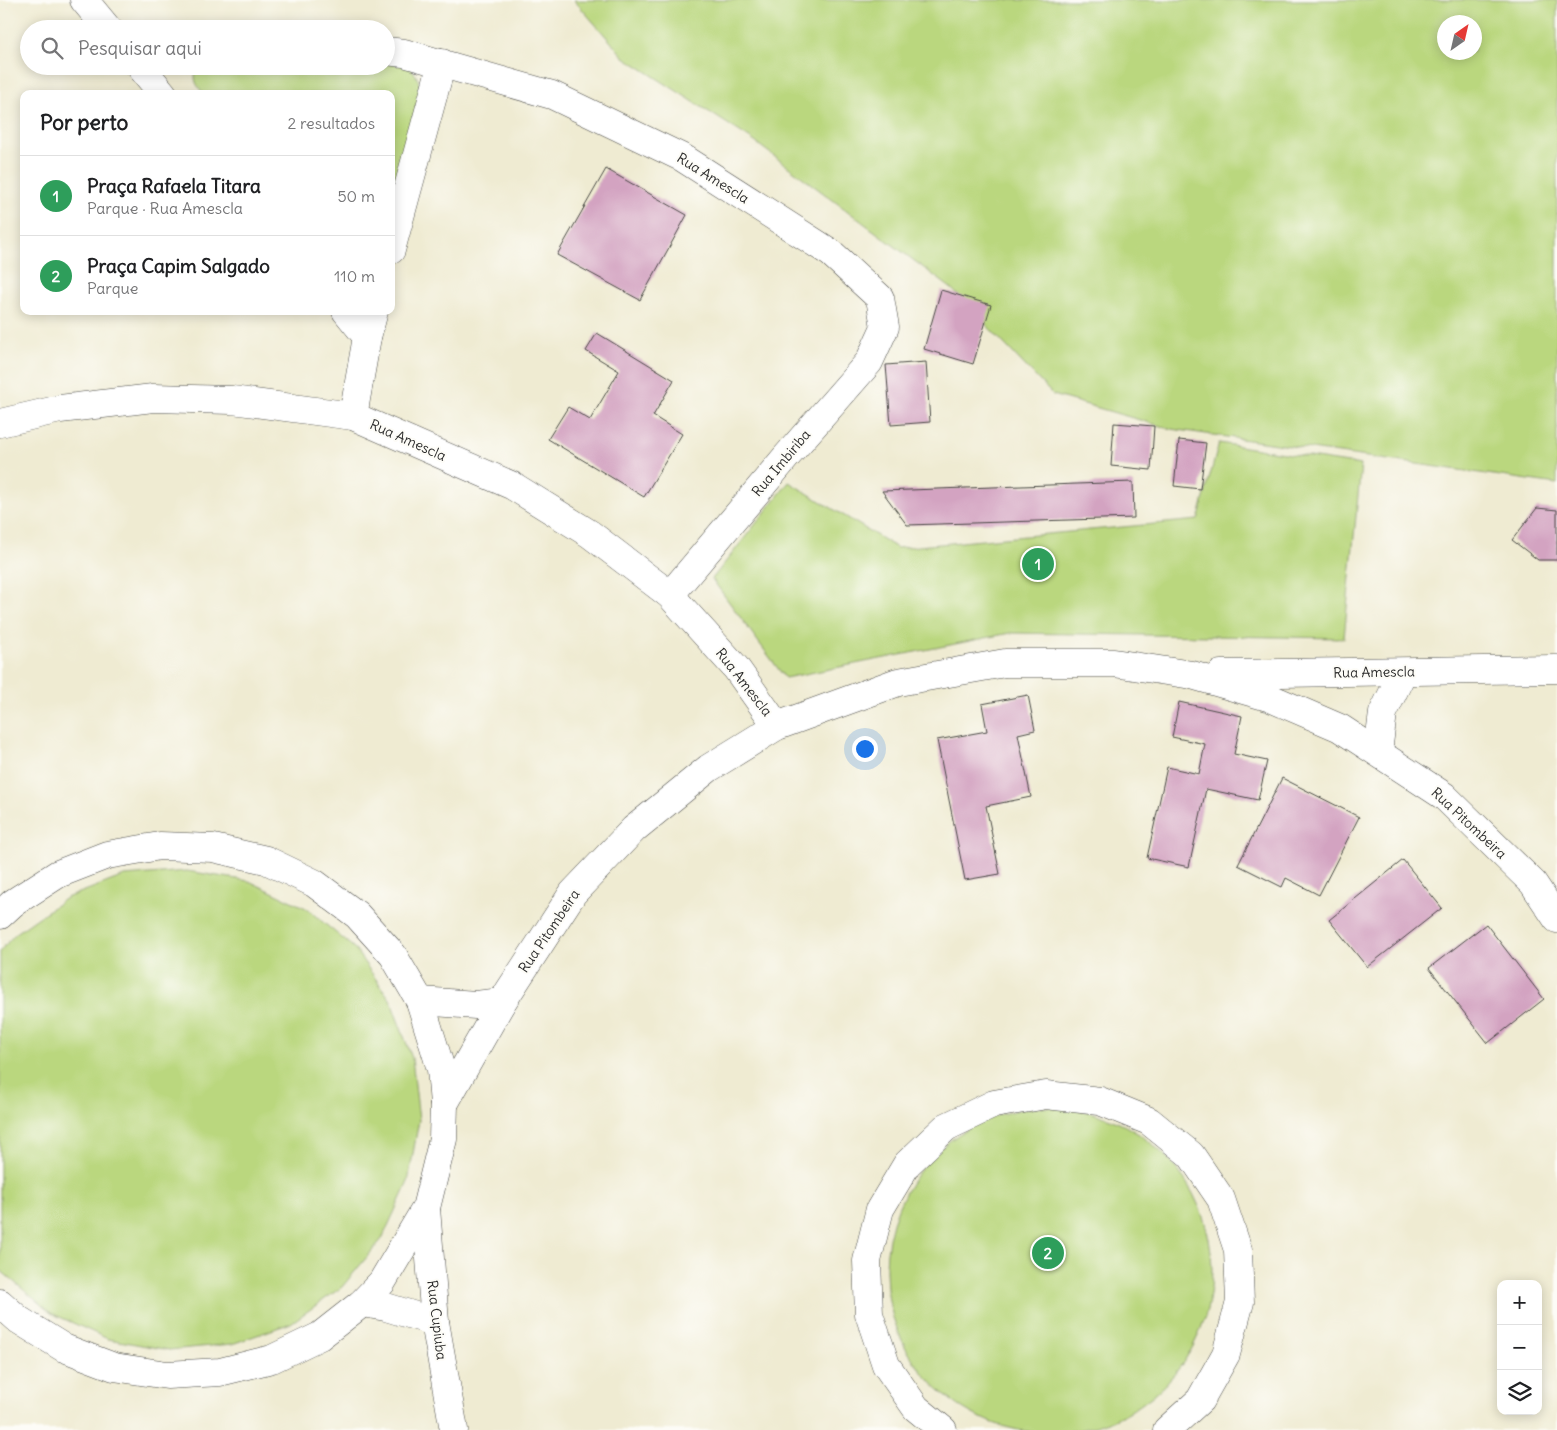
<!DOCTYPE html>
<html lang="pt">
<head>
<meta charset="utf-8">
<style>
  :root { --surface:#fff; --page:#f2f2f2; --text:#202124; --muted:#757577; --line:#e0e0e0; --accent:#1f6fb2 }
  body { margin:0; font-family:Delius,sans-serif; background:var(--page); color:var(--text) }
  .controls { position:absolute; right:15px; bottom:15px; display:grid; overflow:hidden; border-radius:10px; box-shadow:0 2px 12px #0003 }
  .controls button { width:45px; height:45px; display:grid; place-items:center; padding:0; border:0; border-bottom:1px solid var(--line); background:var(--surface); color:var(--text); font:25px sans-serif }
  .compass { position:absolute; left:1437px; top:15px; width:45px; height:45px; border-radius:50%; background:var(--surface); box-shadow:0 2px 12px #0003; rotate:34deg }
  .you { position:absolute; left:864px; top:748px; width:18px; height:18px; margin:-12px; border:4px solid #fff; border-radius:50%; background:#1a73e8; box-shadow:0 0 0 8px #1a73e833 }
  .badge { display:grid; place-items:center; width:32px; height:32px; border-radius:50%; background:var(--accent); color:#fff; font-size:16px; font-weight:700 }
  .pin { position:absolute; translate:-50% -50%; border:2px solid #fff; box-shadow:0 1px 5px #0006 }
  .list { margin:0; padding:0; list-style:none }
  h2 { display:flex; justify-content:space-between; align-items:center; height:65px; margin:0; padding:0 20px; font-size:21px }
  h2 small { font-size:16px; font-weight:400; color:var(--muted) }
  .list li { display:grid; grid-template-columns:32px 1fr auto; gap:15px; align-items:center; box-sizing:border-box; height:80px; padding:0 20px; border-top:1px solid var(--line) }
  .list b { display:block; font-size:19px; white-space:nowrap }
  .list p { margin:0; font-size:16px; white-space:nowrap; color:var(--muted) }
  .list em { font-size:16px; font-style:normal; color:var(--muted) }
  .icon { flex:none; width:28px; height:28px; fill:none; stroke:currentColor; stroke-width:2; stroke-linecap:round; stroke-linejoin:round }
  .map { position:relative; flex:none; width:1557px; height:1430px; overflow:hidden }
  .search { position:absolute; background:var(--surface); box-shadow:0 2px 12px #0003; left:20px; top:20px; width:375px; height:55px; display:flex; align-items:center; gap:12px; box-sizing:border-box; padding:0 18px; border-radius:28px; color:var(--muted); font-size:19px }
  .panel { position:absolute; background:var(--surface); box-shadow:0 2px 12px #0003; left:20px; top:90px; width:375px; height:225px; border-radius:10px }
  .map>svg:first-child { display:block }
  .green { fill:#bad77e; stroke:#728154; fill-rule:evenodd }
  .building { fill:#d3a3c1 }
  .lines { fill:none; stroke-linecap:round; stroke-linejoin:round }
  .minor-casing { stroke:#484844; stroke-width:29 }
  .minor { stroke:#fff; stroke-width:28 }
  .labels { text-anchor:middle; dominant-baseline:central; stroke-width:4; stroke-linejoin:round; paint-order:stroke }
  .street-label { font-size:14px; fill:#2b2b2b; stroke:#fdfcf7 }
</style>
</head>
<body>
<div class="map">
<svg width="1557" height="1430" viewBox="0 0 1557 1430">
  <rect width="100%" height="100%" fill="#fdfcf7"/>
  <filter id="ink" filterUnits="userSpaceOnUse"><feTurbulence type="fractalNoise" baseFrequency=".02" numOctaves="2"/><feDisplacementMap in="SourceGraphic" scale="10" xChannelSelector="R" yChannelSelector="G"/><feConvolveMatrix kernelMatrix="1 2 1 2 8 2 1 2 1" color-interpolation-filters="sRGB"/></filter>
  <filter id="wash" filterUnits="userSpaceOnUse"><feTurbulence type="fractalNoise" baseFrequency=".0096" numOctaves="4" result="noise"/><feDisplacementMap in="SourceGraphic" scale="20" xChannelSelector="R" yChannelSelector="G"/><feGaussianBlur stdDeviation="1.12" result="paint"/><feColorMatrix in="noise" values="0 0 0 0 0 0 0 0 0 0 0 0 0 0 0 0 0 1.4 0 .05"/><feComposite in="paint" operator="in"/></filter>
  <g filter="url(#wash)">
    <rect width="100%" height="100%" fill="#efebd2"/>
    <g class="green">
      <path d="M574,0H1557V484L1171,429L1053,395L952,289L751,139L624,57ZM1444,22H1474V52H1444Z"/>
      <path d="M386,63L408,65C416,73 419,80 421,91L391,202V94H204C195,84 193,79 197,66H386Z"/>
      <polygon points="1219,443 1361,465 1344,638 1010,633 785,678 712,579 789,482 897,548 1198,520"/>
      <polygon points="187,871 249,881 306,908 354,948 390,999 412,1058 419,1120 408,1182 382,1239 342,1287 291,1323 232,1344 169,1350 108,1339 51,1313 0,1270 0,951 15,934 66,898 124,876"/>
      <circle cx="1049" cy="1270" r="163"/>
    </g>
    <g id="blocks">
      <g class="building">
        <polygon points="606,169 687,215 640,300 557,255"/>
        <polygon points="941,290 991,305 973,364 924,349"/>
        <polygon points="597,333 674,380 653,416 682,434 644,497 548,439 568,407 590,420 619,371 586,351"/>
        <polygon points="926,362 930,422 891,425 886,365"/>
        <polygon points="1114,423 1154,426 1151,470 1111,466"/>
        <polygon points="1179,440 1206,443 1200,489 1174,486"/>
        <polygon points="1133,482 1134,518 907,525 882,491"/>
        <polygon points="1537,508 1557,510 1557,560 1538,560 1512,540"/>
        <polygon points="1028,695 1035,730 1018,734 1031,797 986,806 1000,874 965,880 937,740 987,731 982,704"/>
        <polygon points="1179,702 1242,716 1234,754 1267,761 1258,800 1206,789 1189,867 1147,858 1167,767 1199,774 1205,744 1172,737"/>
        <polygon points="1282,778 1359,817 1319,895 1286,878 1282,887 1238,865"/>
        <polygon points="1403,860 1442,908 1367,967 1329,920"/>
        <polygon points="1486,924 1544,999 1488,1043 1429,968"/>
      </g>
    </g>
  </g>
  <g filter="url(#ink)">
    <use href="#blocks" fill-opacity="0" stroke="#484844" stroke-width="1"/>
    <g class="lines">
      <g class="minor-casing">
        <g id="minor">
          <polyline points="84,0 108,29"/>
          <polyline points="386,51 404,53 552,95 683,158 831,253 880,298 885,327 869,362 786,457 670,595"/>
          <polyline points="140,66 163,94"/>
          <polyline points="391,250 442,63"/>
          <polyline points="346,311 367,337"/>
          <polyline points="353,416 367,337 374,311"/>
          <polyline points="0,423 60,409 153,398 232,400 353,416 513,486 590,534 670,595 736,668 777,726"/>
          <polyline points="1221,674 1557,669"/>
          <polyline points="1378,752 1383,713 1403,672"/>
          <polyline points="0,915 13,903 58,874 107,855 160,846 213,848 266,860 314,883 357,915 393,955 420,1001 441,1069 444,1104 443,1139 426,1208 382,1282 362,1303 320,1336 272,1359 220,1372 167,1375 114,1367 64,1348 19,1320 0,1303"/>
          <polyline points="420,1001 476,1005 502,1002"/>
          <polyline points="444,1104 502,1002 573,893 634,829 709,768 777,726 898,682 1005,663 1114,663 1192,675 1268,697 1340,728 1444,796 1533,883 1557,919"/>
          <polyline points="426,1208 435,1322 454,1430"/>
          <polyline points="362,1303 386,1307 435,1322"/>
          <polyline points="943,1430 916,1408 886,1365 869,1314 867,1261 880,1209 907,1164 946,1127 994,1104 1046,1095 1100,1101 1149,1121 1191,1155 1221,1199 1238,1250 1240,1302 1226,1354 1200,1400 1167,1430"/>
        </g>
      </g>
      <use href="#minor" class="minor"/>
    </g>
  </g>
  <g class="labels">
    <g class="street-label">
      <text transform="translate(713 178) rotate(32)">Rua Amescla</text>
      <text transform="translate(408 440) rotate(24)">Rua Amescla</text>
      <text transform="translate(781 463) rotate(-50)">Rua Imbiriba</text>
      <text transform="translate(1374 672) rotate(-1)">Rua Amescla</text>
      <text transform="translate(744 682) rotate(52)">Rua Amescla</text>
      <text transform="translate(1469 823) rotate(43)">Rua Pitombeira</text>
      <text transform="translate(549 931) rotate(-56)">Rua Pitombeira</text>
      <text transform="translate(437 1320) rotate(83)">Rua Cupiuba</text>
    </g>
  </g>
</svg>
<div class="controls">
<button>+</button>
<button>−</button>
<button><svg class="icon" aria-label="layers" viewBox="0 0 24 24"><path d="M12 4l9 5-9 5-9-5zM3 14l9 5 9-5"/></svg></button>
</div>
<svg class="compass" viewBox="-18 -18 36 36"><path d="M0-13l5 13h-10z" fill="#e53935"/><path d="M0 13l5-13h-10z" fill="#757577"/></svg>
<div class="you"></div>
<div class="pin badge" style="left:1038px;top:564px;background:#2e9e5b">1</div>
<div class="pin badge" style="left:1048px;top:1253px;background:#2e9e5b">2</div>
<div class="search"><svg class="icon" aria-label="search" viewBox="0 0 24 24"><circle cx="10" cy="10" r="6"/><path d="M15 15l6 6"/></svg>Pesquisar aqui</div>
<section class="panel">
<h2>Por perto<small>2 resultados</small></h2>
<ul class="list">
<li><span class="badge" style="background:#2e9e5b">1</span><div><b>Praça Rafaela Titara</b><p>Parque · Rua Amescla</p></div><em>50 m</em></li>
<li><span class="badge" style="background:#2e9e5b">2</span><div><b>Praça Capim Salgado</b><p>Parque</p></div><em>110 m</em></li>
</ul>
</section>
</div>
</body>
</html>
